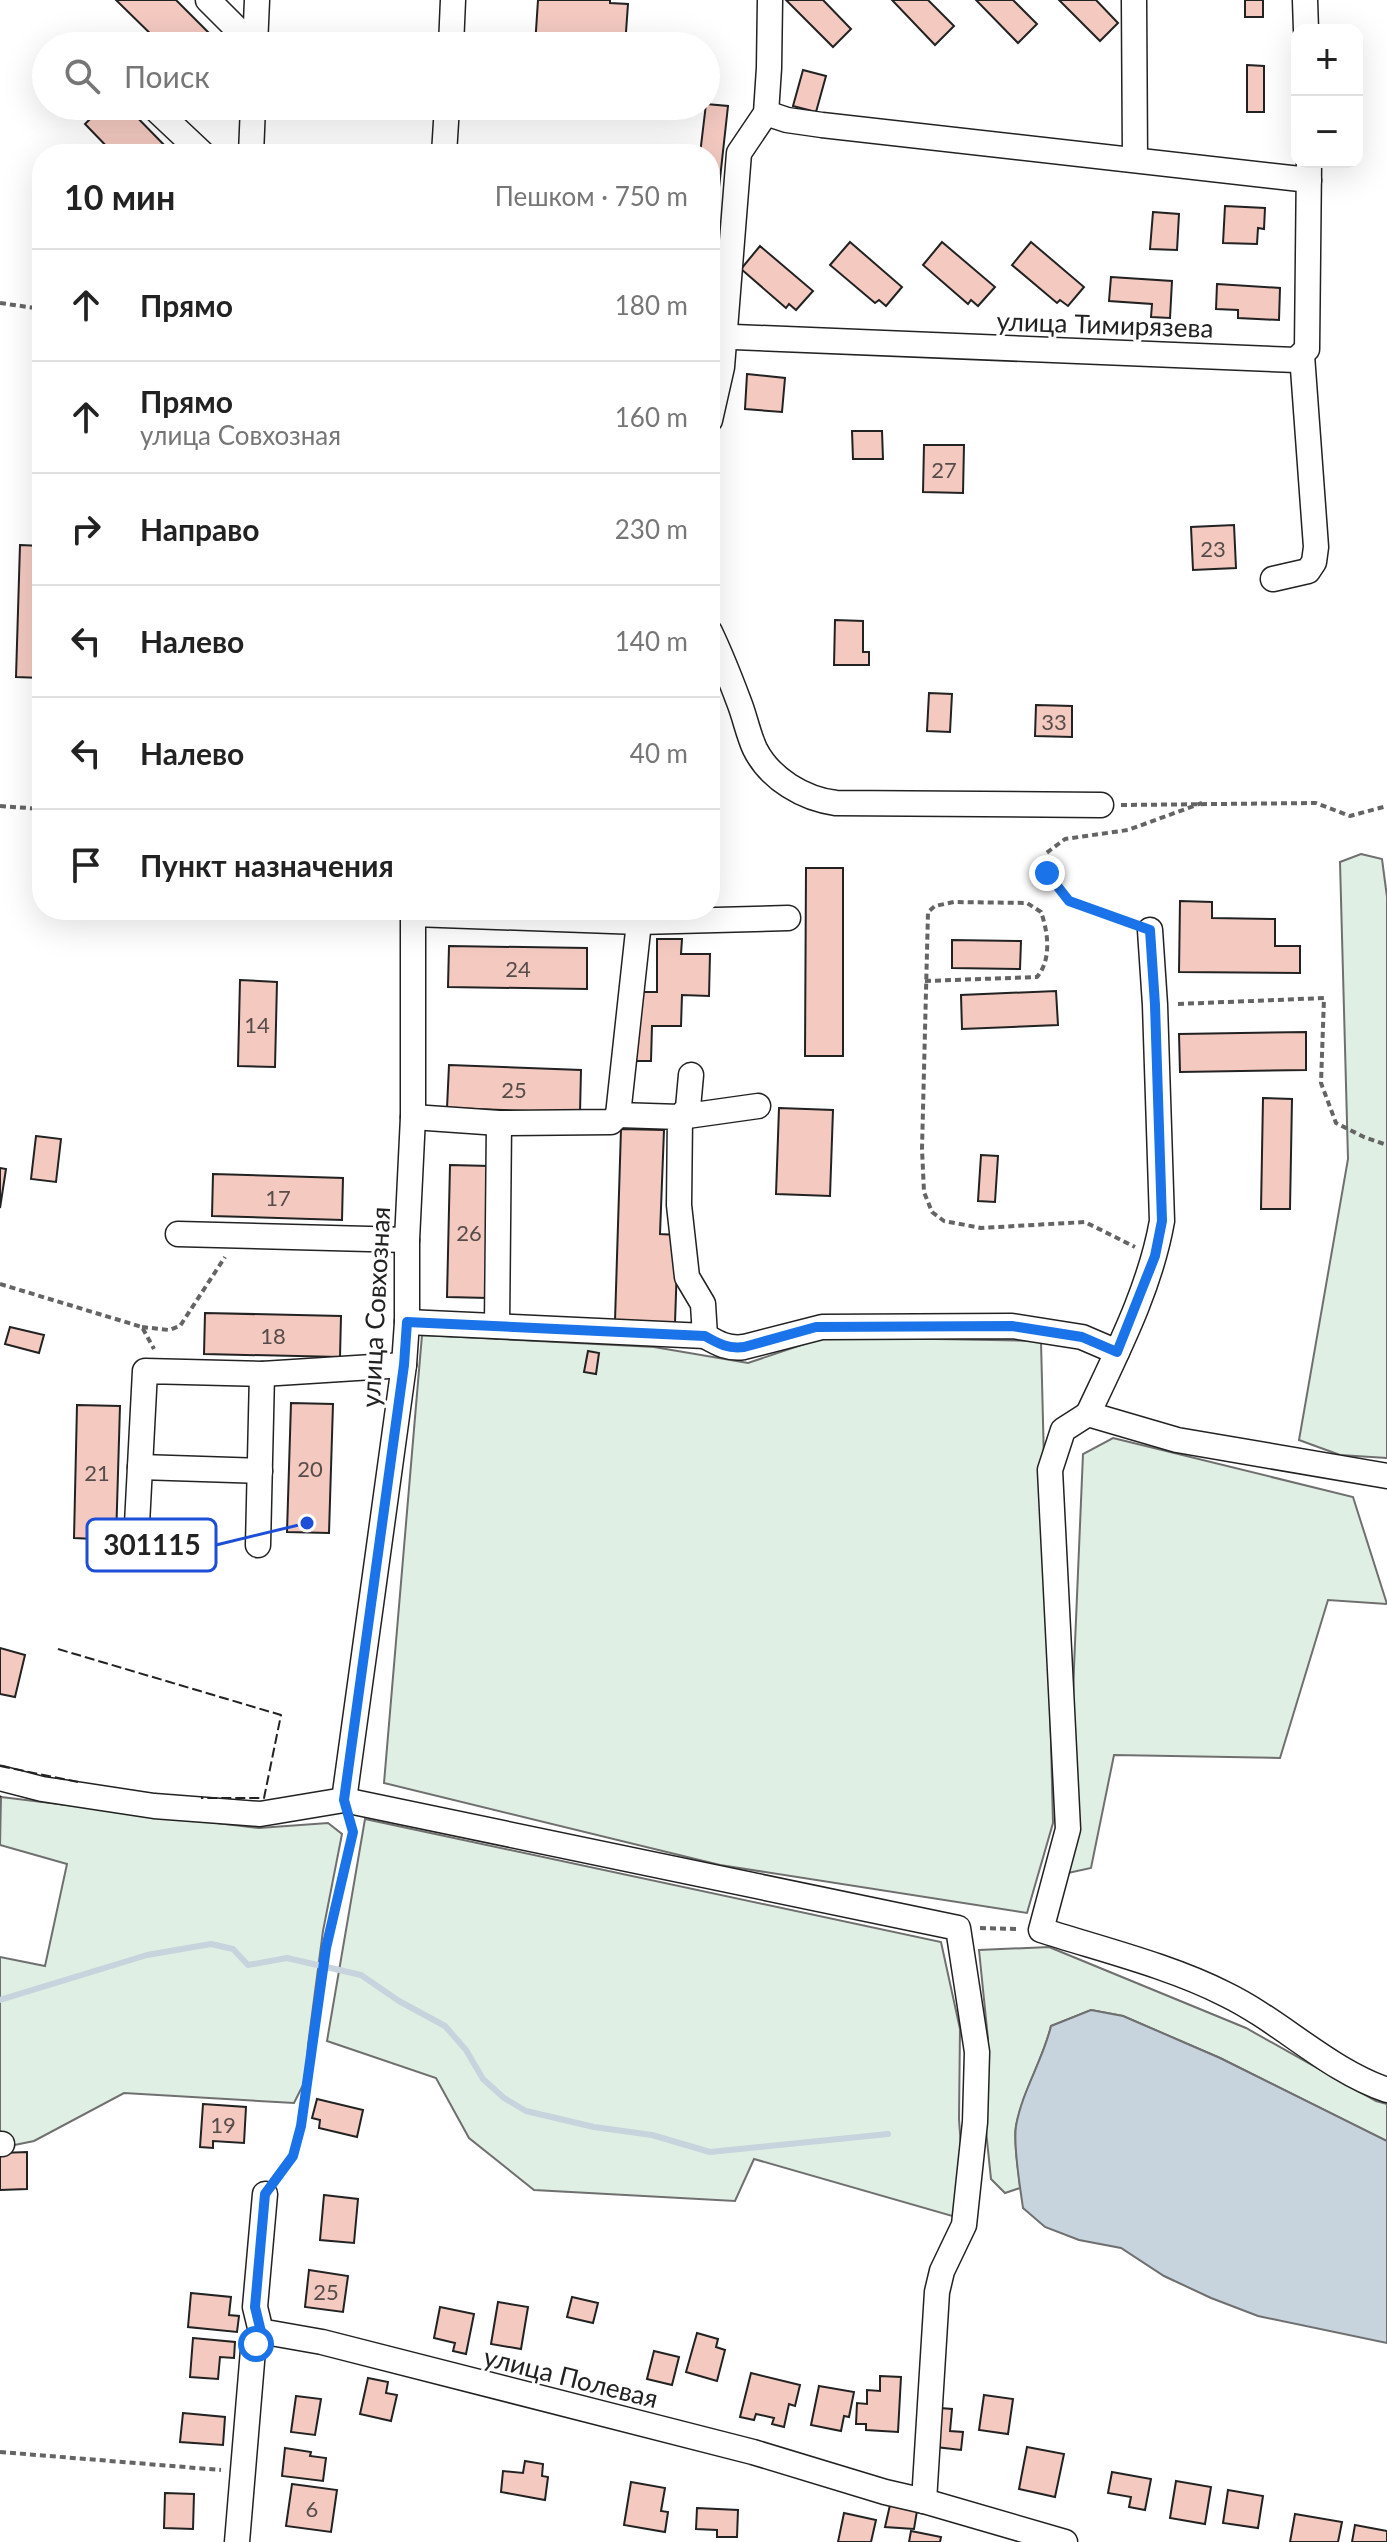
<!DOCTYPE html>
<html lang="ru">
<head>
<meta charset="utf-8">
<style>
  :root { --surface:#fff; --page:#f2f2f2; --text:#222; --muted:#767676; --line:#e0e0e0 }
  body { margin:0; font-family:Lato,sans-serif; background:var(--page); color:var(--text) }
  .controls { position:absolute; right:24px; top:24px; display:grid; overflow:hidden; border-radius:16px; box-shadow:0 8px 32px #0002 }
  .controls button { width:72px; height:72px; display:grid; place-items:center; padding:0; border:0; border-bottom:2px solid var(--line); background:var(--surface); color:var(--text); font:40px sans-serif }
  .stop { position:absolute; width:24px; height:24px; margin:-18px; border:6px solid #1a73e8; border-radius:50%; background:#fff }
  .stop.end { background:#1a73e8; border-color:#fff; box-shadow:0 2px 8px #0008 }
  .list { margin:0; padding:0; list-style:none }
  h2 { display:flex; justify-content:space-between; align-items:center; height:104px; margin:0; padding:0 32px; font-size:34px }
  h2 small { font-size:26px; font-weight:400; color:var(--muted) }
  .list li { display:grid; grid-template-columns:52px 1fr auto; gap:24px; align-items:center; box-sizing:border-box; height:112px; padding:0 32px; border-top:2px solid var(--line) }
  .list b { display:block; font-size:30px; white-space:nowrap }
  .list p { margin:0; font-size:26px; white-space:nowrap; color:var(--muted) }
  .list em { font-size:26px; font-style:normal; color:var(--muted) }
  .icon { flex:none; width:44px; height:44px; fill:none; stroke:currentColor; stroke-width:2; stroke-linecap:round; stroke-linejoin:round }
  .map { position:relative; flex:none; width:1387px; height:2542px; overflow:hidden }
  .search { position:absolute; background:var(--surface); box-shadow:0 8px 32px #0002; left:32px; top:32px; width:688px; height:88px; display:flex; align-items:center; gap:20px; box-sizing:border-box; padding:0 28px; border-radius:44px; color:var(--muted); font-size:30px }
  .panel { position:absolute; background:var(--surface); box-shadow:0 8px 32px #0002; left:32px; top:144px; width:688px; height:776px; border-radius:32px }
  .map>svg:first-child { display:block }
  .green { fill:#e0efe3; stroke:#6f6f6f; stroke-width:2 }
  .water { fill:#c7d3dd; stroke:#6f6f6f; stroke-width:2 }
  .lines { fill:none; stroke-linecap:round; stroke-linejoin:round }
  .stream { stroke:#c7d3dd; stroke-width:6 }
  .building { fill:#f3c9c0; stroke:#222; stroke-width:2 }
  .minor-casing { stroke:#222; stroke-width:27 }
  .path { stroke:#646464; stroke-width:4; stroke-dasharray:6 4; stroke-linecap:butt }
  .minor { stroke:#fff; stroke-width:24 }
  .fence { stroke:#222; stroke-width:2; stroke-dasharray:10 4; stroke-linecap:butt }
  .route { stroke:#1a73e8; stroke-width:10 }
  .labels { text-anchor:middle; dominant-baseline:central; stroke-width:6; stroke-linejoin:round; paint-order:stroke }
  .number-label { font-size:22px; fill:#564c4a }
  .street-label { font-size:26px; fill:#222; stroke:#fff }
  .leader { fill:none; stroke:#1d4ed8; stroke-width:3 }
  .callout-dot { fill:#1d4ed8; stroke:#fff; stroke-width:3 }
  .callout { fill:#fff; stroke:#1d4ed8; stroke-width:3 }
  .callout-label { font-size:28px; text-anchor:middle; font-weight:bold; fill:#222 }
</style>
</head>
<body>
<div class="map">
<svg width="1387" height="2542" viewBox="0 0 1387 2542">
  <rect width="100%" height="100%" fill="#fff"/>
  <g class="green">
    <polygon points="1361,854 1382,859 1387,897 1387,1458 1340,1455 1299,1440 1348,1159 1340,862"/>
    <polygon points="422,1335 654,1347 748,1363 825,1337 1041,1341 1053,1823 1027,1913 720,1865 384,1783"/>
    <polygon points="1113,1438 1353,1497 1387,1604 1328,1600 1280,1758 1114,1755 1091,1868 1068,1873 1074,1667 1083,1454"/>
    <polygon points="1,1797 259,1828 328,1823 342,1834 323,1931 308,2045 306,2079 294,2103 124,2093 34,2141 0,2148 0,1957 45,1966 67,1864 0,1845"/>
    <polygon points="365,1819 941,1942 960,2029 959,2119 966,2220 754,2159 735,2201 534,2190 469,2138 436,2078 327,2041"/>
    <path d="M1049,1947L1246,2028L1376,2101L1387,2104V2141L1220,2058L1123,2016L1091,2010L1051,2026C1043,2060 1023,2090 1016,2126C1013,2145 1019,2169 1020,2188L1005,2193L991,2179L984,2111L988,2039L979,1950Z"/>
  </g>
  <path class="water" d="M1091,2010L1123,2016L1220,2058L1387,2141V2343L1258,2316L1211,2298L1164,2276L1121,2248L1079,2240L1045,2227L1023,2208C1020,2187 1013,2146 1016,2126C1022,2091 1043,2060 1051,2026Z"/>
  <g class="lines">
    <polyline class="stream" points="0,2000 147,1955 211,1944 233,1949 248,1965 287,1958 361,1975 399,2001 445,2026 466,2050 483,2079 504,2098 526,2111 594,2127 652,2135 710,2152 888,2134"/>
  </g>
  <g class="building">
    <polygon points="116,0 176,0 212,36 202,46 163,46"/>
    <polygon points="538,0 610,0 610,3 628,4 625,46 535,46"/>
    <polygon points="786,0 823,0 851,29 833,47"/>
    <polygon points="892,0 928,0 954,26 935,45"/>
    <polygon points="976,0 1013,0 1037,24 1018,43"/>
    <polygon points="1059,0 1096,0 1118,23 1100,41"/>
    <rect x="1245" y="0" width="18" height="17"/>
    <polygon points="1247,65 1264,66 1264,112 1247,112"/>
    <polygon points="803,70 826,76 816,112 793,106"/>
    <polygon points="706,104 728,106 715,224 710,223 710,154 700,154"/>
    <polygon points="103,106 126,106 173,154 114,154 85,124"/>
    <rect x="520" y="106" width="59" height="10"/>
    <polygon points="634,106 662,106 662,117 634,118"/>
    <polygon points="1225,206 1265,208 1264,229 1258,228 1257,244 1223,243"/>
    <polygon points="1153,212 1179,214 1177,250 1150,249"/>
    <polygon points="850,242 902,287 886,306 879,300 875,303 830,265"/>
    <polygon points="942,242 995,287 978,306 971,300 968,304 923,265"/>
    <polygon points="1031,242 1084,287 1068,306 1060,300 1057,303 1012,265"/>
    <polygon points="760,246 813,291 796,310 789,304 786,308 741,269"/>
    <polygon points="1111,277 1172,281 1170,318 1151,317 1152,304 1109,301"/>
    <polygon points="1217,284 1280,288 1279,320 1238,318 1238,310 1216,309"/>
    <polygon points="747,374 785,378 782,412 745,409"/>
    <polygon points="852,431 882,431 883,459 853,459"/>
    <polygon points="924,445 964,445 963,493 923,492"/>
    <polygon points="1234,525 1236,568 1193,570 1191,527"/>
    <polygon points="20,545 42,546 42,678 16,677"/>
    <polygon points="835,620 863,621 863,652 869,652 869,665 834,665"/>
    <polygon points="929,693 952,694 950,732 927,731"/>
    <polygon points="1036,705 1072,706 1072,737 1035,736"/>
    <polygon points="806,868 843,868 843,1056 805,1056"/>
    <polygon points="1180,901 1212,902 1212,918 1275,919 1275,946 1300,946 1300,973 1179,972"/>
    <polygon points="657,939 682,939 681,954 710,954 709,996 682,995 681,1026 652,1026 651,1061 636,1061 637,992 657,992"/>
    <polygon points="952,940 1021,941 1020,969 952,968"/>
    <polygon points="449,946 587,948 587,989 448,987"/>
    <polygon points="240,980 277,982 275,1067 238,1066"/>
    <polygon points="1056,991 1058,1025 962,1029 961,995"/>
    <polygon points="1306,1032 1306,1070 1180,1072 1179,1034"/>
    <polygon points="449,1065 581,1070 580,1113 447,1108"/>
    <polygon points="1263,1098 1292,1099 1290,1209 1261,1209"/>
    <polygon points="779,1108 833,1110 830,1196 776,1194"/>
    <polygon points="621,1129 664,1130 660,1234 678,1235 675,1323 615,1321"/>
    <polygon points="36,1136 61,1139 56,1182 31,1179"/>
    <polygon points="981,1155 998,1156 995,1202 978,1201"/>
    <polygon points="450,1165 490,1166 488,1298 447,1297"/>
    <polygon points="0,1168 6,1169 0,1208"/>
    <polygon points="213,1174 343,1178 342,1220 212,1216"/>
    <polygon points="205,1313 341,1316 340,1357 204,1354"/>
    <polygon points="10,1327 44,1335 39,1353 5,1344"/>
    <polygon points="588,1351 599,1353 596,1374 584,1372"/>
    <polygon points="291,1403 333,1404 329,1533 287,1532"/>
    <polygon points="77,1405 120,1406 116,1540 74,1538"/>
    <polygon points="0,1648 25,1655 15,1697 0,1694"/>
    <polygon points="317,2099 363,2110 357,2137 319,2128 320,2120 312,2118"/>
    <polygon points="203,2104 246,2107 244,2143 213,2141 213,2148 200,2147"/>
    <polygon points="27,2152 27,2189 0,2190 0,2153"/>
    <polygon points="324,2195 358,2199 354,2243 320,2240"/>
    <polygon points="309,2270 348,2276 343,2312 305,2307"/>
    <polygon points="191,2293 231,2297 229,2315 239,2316 237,2332 188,2327"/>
    <polygon points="572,2297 598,2303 593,2323 567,2317"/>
    <polygon points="498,2302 528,2307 521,2349 491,2344"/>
    <polygon points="440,2307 474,2314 466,2354 453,2351 455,2343 434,2338"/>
    <polygon points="697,2333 718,2339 716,2347 725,2350 717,2381 686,2372"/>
    <polygon points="193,2338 235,2342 234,2358 220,2357 218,2379 190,2377"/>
    <polygon points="654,2351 679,2357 672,2385 647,2379"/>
    <polygon points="751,2373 800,2385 795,2406 789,2404 784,2427 772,2424 774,2418 756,2414 754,2420 740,2417"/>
    <polygon points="880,2376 901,2377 898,2432 866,2430 866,2424 856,2424 857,2403 867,2404 867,2390 880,2391"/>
    <polygon points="368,2378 388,2382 386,2393 397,2395 391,2421 360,2414"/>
    <polygon points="819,2386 854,2392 849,2417 844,2416 841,2431 811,2425"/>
    <polygon points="984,2395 1013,2399 1008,2434 979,2430"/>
    <polygon points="296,2396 321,2399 315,2435 291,2432"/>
    <polygon points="940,2408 952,2409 950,2431 963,2432 961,2450 936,2447"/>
    <polygon points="183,2413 225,2417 223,2445 180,2442"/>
    <polygon points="1027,2447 1064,2454 1055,2497 1019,2489"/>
    <polygon points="285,2448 311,2452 310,2456 326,2458 323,2481 282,2476"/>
    <polygon points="525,2461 543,2464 542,2476 548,2477 545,2500 501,2492 503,2471 523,2473"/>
    <polygon points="1112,2472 1151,2479 1145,2510 1129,2507 1131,2497 1108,2493"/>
    <polygon points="1176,2481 1211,2487 1205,2524 1170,2518"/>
    <polygon points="631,2482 665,2488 661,2511 668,2512 665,2532 624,2525"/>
    <polygon points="292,2484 337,2490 331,2532 286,2526"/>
    <polygon points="1228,2490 1263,2496 1258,2528 1223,2523"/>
    <polygon points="165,2493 194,2494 193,2529 164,2528"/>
    <polygon points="890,2505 917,2511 914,2529 885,2527"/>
    <polygon points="697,2508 738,2510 737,2537 717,2537 717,2530 696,2529"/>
    <polygon points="844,2513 876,2520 871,2542 838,2542"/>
    <polygon points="1295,2514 1342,2522 1338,2542 1290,2542"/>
    <polygon points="1355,2525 1387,2531 1387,2542 1352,2542"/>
    <polygon points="911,2531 941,2537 940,2542 909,2542"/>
  </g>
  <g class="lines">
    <g class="minor-casing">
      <g id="minor">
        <polyline points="208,0 254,46"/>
        <polyline points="1134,0 1135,159"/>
        <polyline points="1305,0 1306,30"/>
        <polyline points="255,46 257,0"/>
        <polyline points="451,46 453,0"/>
        <polyline points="152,106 203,154"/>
        <polyline points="766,113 787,120 822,125 1309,180"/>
        <polyline points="251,154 253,106"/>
        <polyline points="444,154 447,106"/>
        <polyline points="710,336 1296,360 1307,349 1309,162"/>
        <polyline points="710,420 722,367 739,153 766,113 769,68 770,0"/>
        <polyline points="1273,579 1308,571 1314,562 1316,547 1302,355"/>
        <path d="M710,632C721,655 730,678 739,702C745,717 748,734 755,749C770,779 804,799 836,803L1101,805"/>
        <polyline points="413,914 639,922 788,918"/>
        <polyline points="413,1117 499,1123 611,1122 618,1115"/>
        <polyline points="680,1117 758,1106"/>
        <polyline points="680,1117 688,1108 691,1075"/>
        <polyline points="178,1234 407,1240"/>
        <polyline points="407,1322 705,1336 703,1304 687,1277 679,1205 680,1117 618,1115 639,922 638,910"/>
        <polyline points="497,1326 499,1123"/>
        <path d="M705,1336C719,1344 728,1349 744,1347L822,1327L1012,1326L1082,1337L1117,1352"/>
        <path d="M1088,1414C1117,1352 1150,1289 1162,1221L1155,1005L1150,930"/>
        <polyline points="140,1467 260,1471"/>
        <path d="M1387,1476L1177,1440L1088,1414L1063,1430L1050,1470L1068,1829L1041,1930C1100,1949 1170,1966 1225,1994C1281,2021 1328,2070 1387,2090"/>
        <polyline points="137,1524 145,1371 262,1374 404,1365"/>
        <polyline points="258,1545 262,1374"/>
        <polyline points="0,1778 42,1789 154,1806 260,1814 344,1800 958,1928 977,2052 975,2122 964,2225 942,2271 937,2292 924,2501"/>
        <polyline points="344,1800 404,1365 407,1322 407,1240 413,1117 413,910"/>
        <polyline points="0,2144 2,2144"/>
        <polyline points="262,2336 255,2307 265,2194"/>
        <polyline points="237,2542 253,2350 259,2338 271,2333 322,2342 753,2452 885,2492 924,2501 1065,2542"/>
      </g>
    </g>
    <g class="path">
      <polyline points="0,303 42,309"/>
      <polyline points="1121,805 1316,803 1350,816 1387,806"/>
      <polyline points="0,806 42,809"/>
      <path d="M1129,923C1089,909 1049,904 1045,854L1065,839L1128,830L1202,803"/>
      <path d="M925,981L1037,977C1052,959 1048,932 1041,912L1027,903L954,902L935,906L928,912L922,1149L924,1192L932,1212L944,1221L981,1228L1085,1222L1135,1247"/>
      <polyline points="1178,1004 1324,998 1321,1083 1336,1123 1364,1137 1387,1145"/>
      <polyline points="0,1284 142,1327 154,1349"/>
      <polyline points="142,1327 169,1330 180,1326 225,1257"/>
      <polyline points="980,1928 1019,1929"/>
      <polyline points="277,2177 293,2156 301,2126 326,1948 353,1832 350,1822"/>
      <polyline points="0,2452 221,2470"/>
    </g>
    <use href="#minor" class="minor"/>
    <g class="fence">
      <polyline points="58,1649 281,1715 264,1798 201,1798"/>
      <polyline points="0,1766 78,1782"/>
      <polyline points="0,1796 1,1797"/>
    </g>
  </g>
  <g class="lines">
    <path class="route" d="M256,2344L262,2336L255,2307L265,2194L293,2156L301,2126L326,1948L353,1832L344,1800L404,1365L407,1322L705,1336C719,1344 728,1349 744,1347L816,1327L1012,1326L1082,1337L1117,1352L1155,1256L1162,1221L1155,1005L1150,930L1069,901L1047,873"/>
  </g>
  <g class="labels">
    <g class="number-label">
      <text x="944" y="469">27</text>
      <text x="1213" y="548">23</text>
      <text x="1054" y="721">33</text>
      <text x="518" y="968">24</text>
      <text x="257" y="1024">14</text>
      <text x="514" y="1089">25</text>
      <text x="278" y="1197">17</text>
      <text x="469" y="1232">26</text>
      <text x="273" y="1335">18</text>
      <text x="310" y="1468">20</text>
      <text x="97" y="1472">21</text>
      <text x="223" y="2124">19</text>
      <text x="326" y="2291">25</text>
      <text x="312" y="2508">6</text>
    </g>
    <g class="street-label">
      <text transform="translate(1105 324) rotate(2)">улица Тимирязева</text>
      <text transform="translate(375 1307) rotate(-87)">улица Совхозная</text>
      <text transform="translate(571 2377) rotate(14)">улица Полевая</text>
    </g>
  </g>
  <path class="leader" d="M307 1523L216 1545"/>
  <circle class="callout-dot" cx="307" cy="1523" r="8"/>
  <rect class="callout" x="87" y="1519" width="129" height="52" rx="8"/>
  <g class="callout-label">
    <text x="152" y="1555">301115</text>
  </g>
</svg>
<div class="controls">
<button>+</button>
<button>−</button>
</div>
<div class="stop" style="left:256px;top:2344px"></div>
<div class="stop end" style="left:1047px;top:873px"></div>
<div class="search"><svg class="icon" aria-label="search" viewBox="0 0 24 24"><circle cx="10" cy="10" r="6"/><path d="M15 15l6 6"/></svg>Поиск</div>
<section class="panel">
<h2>10 мин<small>Пешком · 750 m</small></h2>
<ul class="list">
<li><svg class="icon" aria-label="ahead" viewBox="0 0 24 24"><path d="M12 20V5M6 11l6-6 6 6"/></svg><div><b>Прямо</b></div><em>180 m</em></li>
<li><svg class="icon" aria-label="ahead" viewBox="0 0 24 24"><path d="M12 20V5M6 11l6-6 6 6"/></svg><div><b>Прямо</b><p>улица Совхозная</p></div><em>160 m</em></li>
<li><svg class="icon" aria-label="right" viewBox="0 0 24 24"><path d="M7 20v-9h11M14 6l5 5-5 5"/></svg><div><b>Направо</b></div><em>230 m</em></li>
<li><svg class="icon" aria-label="left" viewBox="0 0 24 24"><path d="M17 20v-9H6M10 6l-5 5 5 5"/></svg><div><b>Налево</b></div><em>140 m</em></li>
<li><svg class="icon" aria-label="left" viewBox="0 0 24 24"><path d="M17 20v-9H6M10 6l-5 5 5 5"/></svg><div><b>Налево</b></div><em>40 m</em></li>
<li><svg class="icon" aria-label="arrive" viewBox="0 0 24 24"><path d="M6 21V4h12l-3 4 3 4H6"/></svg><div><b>Пункт назначения</b></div></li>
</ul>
</section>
</div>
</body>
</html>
